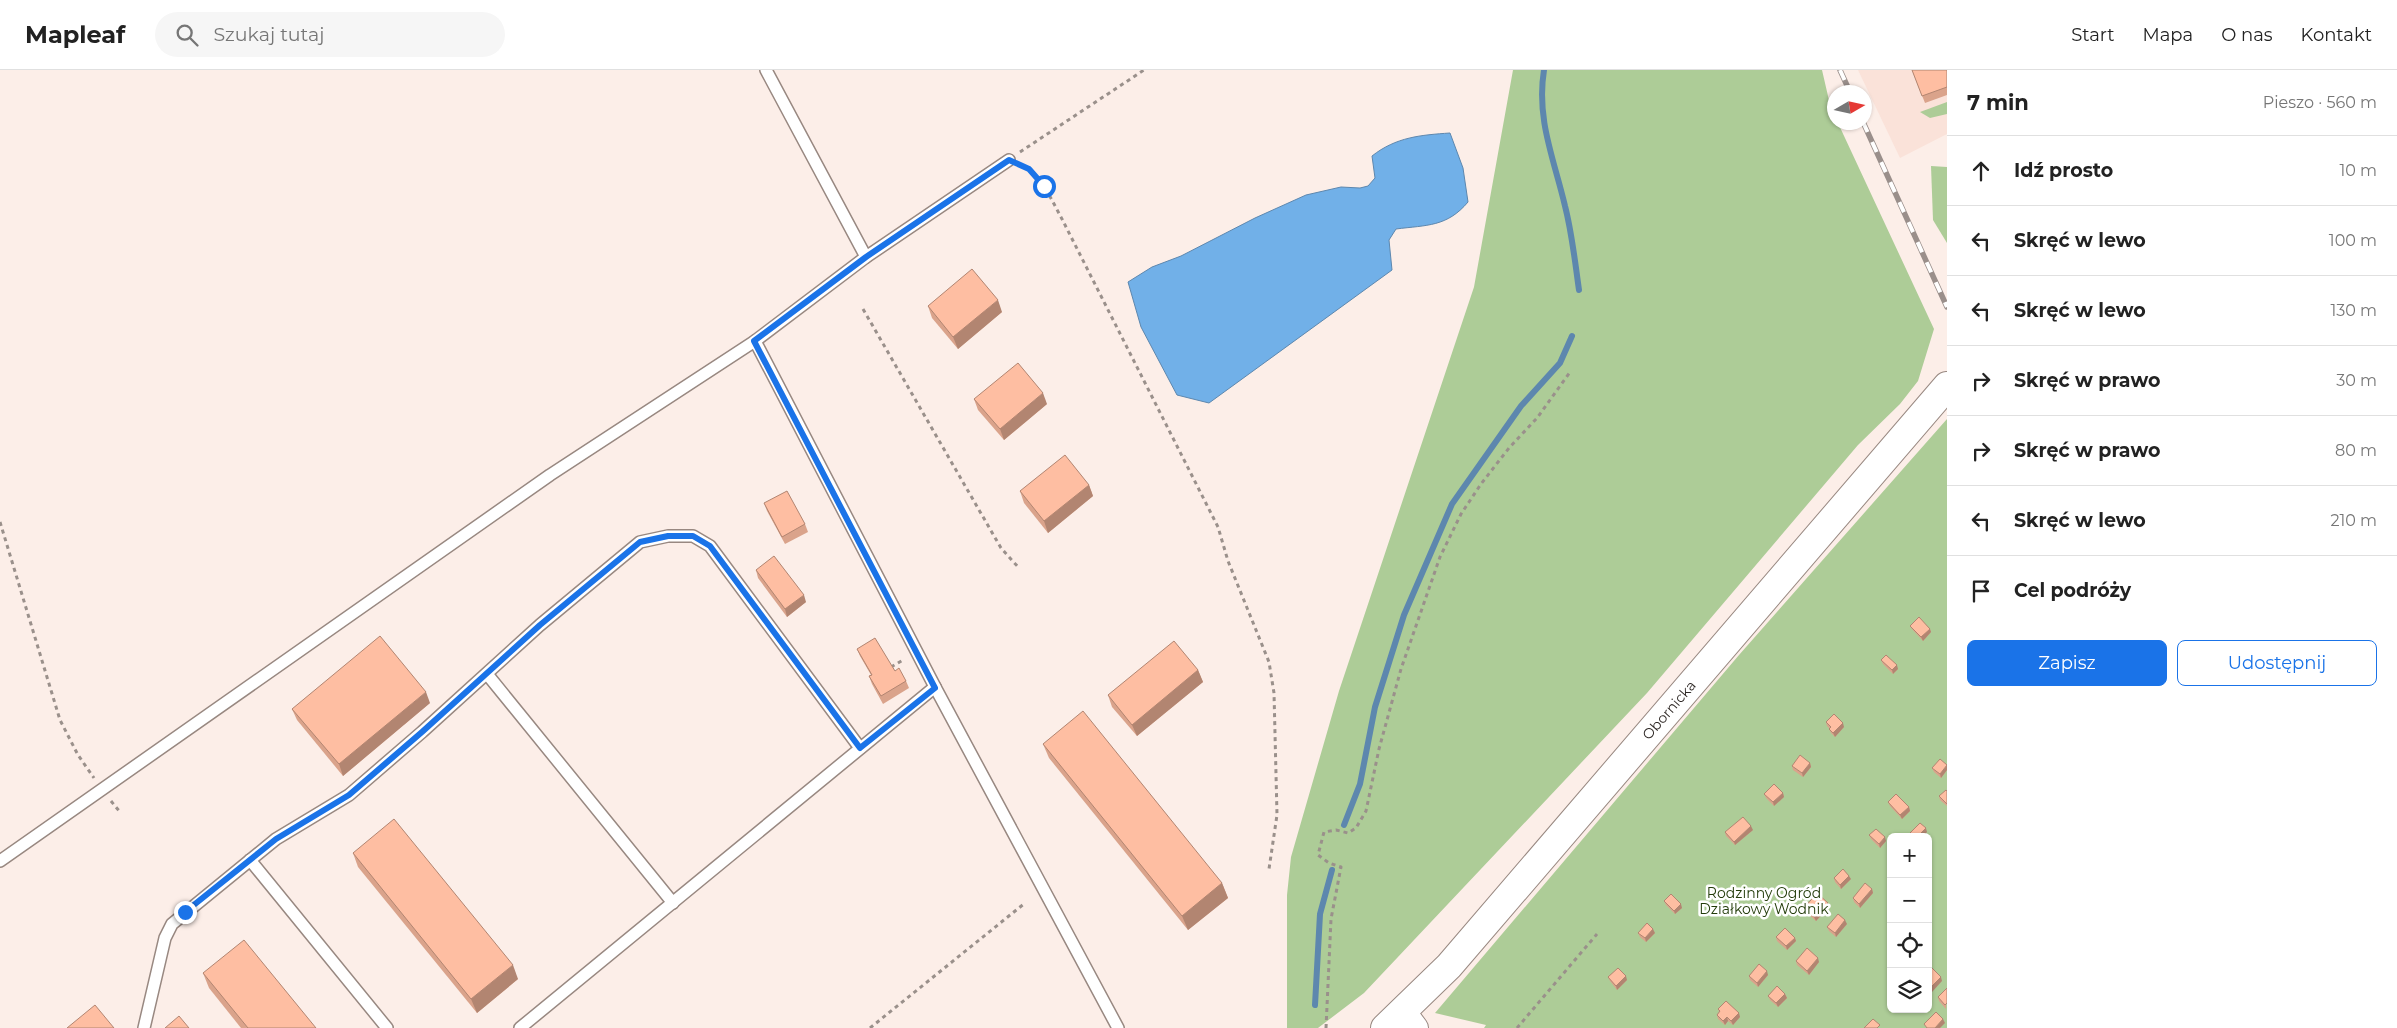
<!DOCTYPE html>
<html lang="pl">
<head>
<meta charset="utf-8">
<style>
  :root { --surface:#fff; --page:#f6f6f6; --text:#222; --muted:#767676; --line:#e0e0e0; --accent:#1a73e8 }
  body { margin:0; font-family:Montserrat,sans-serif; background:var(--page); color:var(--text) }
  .controls { position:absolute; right:15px; bottom:15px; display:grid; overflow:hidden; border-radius:8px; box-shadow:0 1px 4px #0004 }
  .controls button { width:45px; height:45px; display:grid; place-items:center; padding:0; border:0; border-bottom:1px solid var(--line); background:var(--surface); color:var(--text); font:25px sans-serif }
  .compass { position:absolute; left:1827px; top:15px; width:45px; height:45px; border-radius:50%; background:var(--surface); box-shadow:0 1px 4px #0004; rotate:81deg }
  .stop { position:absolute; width:15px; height:15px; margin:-11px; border:4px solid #1a73e8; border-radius:50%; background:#fff }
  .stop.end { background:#1a73e8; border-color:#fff; box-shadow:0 1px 5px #0008 }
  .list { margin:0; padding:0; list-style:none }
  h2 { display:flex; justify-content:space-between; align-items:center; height:65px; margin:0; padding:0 20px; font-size:21px }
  h2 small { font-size:16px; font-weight:400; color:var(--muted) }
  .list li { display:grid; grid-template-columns:32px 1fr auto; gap:15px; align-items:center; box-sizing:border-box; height:70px; padding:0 20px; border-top:1px solid var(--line) }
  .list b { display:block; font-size:19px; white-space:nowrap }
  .list em { font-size:16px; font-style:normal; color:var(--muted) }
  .actions { display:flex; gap:10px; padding:15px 20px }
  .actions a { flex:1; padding:11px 0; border:1px solid var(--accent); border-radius:8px; text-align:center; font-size:18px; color:var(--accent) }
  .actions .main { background:var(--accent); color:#fff }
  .icon { flex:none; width:28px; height:28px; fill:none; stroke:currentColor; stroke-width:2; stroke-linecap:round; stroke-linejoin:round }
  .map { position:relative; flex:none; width:1947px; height:958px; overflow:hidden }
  header { display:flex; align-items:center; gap:30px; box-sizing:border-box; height:70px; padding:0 25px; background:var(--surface); border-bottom:1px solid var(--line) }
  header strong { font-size:24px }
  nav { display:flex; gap:28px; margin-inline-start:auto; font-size:18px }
  .search { width:350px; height:45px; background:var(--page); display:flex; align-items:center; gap:12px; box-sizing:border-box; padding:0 18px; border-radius:28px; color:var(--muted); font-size:19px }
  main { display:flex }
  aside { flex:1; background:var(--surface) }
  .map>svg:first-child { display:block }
  .industrial { fill:#fae2d9 }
  .green { fill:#adcc97; fill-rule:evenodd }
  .water { fill:#71b0e8; stroke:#5d87ae }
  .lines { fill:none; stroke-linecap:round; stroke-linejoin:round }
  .stream { stroke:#5d87ae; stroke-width:6 }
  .lane-casing { stroke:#988881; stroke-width:14 }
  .street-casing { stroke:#988881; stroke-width:26 }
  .secondary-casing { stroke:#988881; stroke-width:30 }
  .path { stroke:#9a908b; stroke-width:3; stroke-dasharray:4 4; stroke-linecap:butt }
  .lane { stroke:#fff; stroke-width:11 }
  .street { stroke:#fff; stroke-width:24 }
  .secondary { stroke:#fff; stroke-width:28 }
  .rail-casing { stroke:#9a8f8b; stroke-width:5.5 }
  .rail { stroke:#fff; stroke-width:4; stroke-dasharray:11; stroke-linecap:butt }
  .wall { fill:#daa38b }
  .shaded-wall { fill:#b28571 }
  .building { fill:#febea2; stroke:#b28571 }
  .route { stroke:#1a73e8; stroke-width:6 }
  .labels { text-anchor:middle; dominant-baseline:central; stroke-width:5; stroke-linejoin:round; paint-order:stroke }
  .street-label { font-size:14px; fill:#2e2825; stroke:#fff }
  .park-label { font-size:14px; fill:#233c0a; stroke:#fff }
</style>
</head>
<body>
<header>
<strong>Mapleaf</strong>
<div class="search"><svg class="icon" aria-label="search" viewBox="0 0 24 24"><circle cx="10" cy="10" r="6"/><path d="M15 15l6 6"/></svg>Szukaj tutaj</div>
<nav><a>Start</a><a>Mapa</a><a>O nas</a><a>Kontakt</a></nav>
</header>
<main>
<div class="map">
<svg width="1947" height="958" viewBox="0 0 1947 958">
  <rect width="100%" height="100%" fill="#fceee8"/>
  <polygon class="industrial" points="1858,0 1947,0 1947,64 1900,88"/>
  <g class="green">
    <polygon points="1513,0 1822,0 1834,52 1838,53 1934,259 1918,311 1900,334 1858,375 1647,623 1364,923 1318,958 1287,958 1287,825 1291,787 1339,621 1474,217"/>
    <polygon points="1947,32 1947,44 1930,48 1920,42"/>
    <polygon points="1931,96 1947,97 1947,173 1933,150"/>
    <path d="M1947,349V958H1484L1486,955L1435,943L1739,585ZM1891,767H1928V939H1891Z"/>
  </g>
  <path class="water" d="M1450,63L1463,98L1468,132C1447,157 1427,155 1396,159L1389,170L1392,200L1209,333L1177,325L1141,257L1128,212L1152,197L1181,186L1255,148L1306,125L1341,117L1360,118L1368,116L1375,108L1372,86C1396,67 1421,65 1450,63Z"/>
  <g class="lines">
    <g class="stream">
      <path d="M1544,0C1536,49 1554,89 1565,136C1572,163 1575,192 1579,220"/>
      <polyline points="1344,755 1360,714 1375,637 1404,545 1452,434 1521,336 1560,293 1572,266"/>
      <polyline points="1315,935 1320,844 1332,800"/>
    </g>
    <g class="lane-casing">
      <g id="lane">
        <polyline points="766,0 866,187"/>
        <polyline points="755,271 935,617 1118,958"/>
        <polyline points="487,604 673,833"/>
        <polyline points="250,790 387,958"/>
        <polyline points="0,791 550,405 755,271 866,187 1009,90"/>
        <polyline points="144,958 165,868 172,854 276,769 349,725 422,662 540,555 640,472 668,466 693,466 710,476 860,678"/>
        <polyline points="520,958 935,617"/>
      </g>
    </g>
    <g class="street-casing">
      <polyline id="street" points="1404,942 1416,958"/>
    </g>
    <g class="secondary-casing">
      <polyline id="secondary" points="1385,958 1449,896 1947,316"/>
    </g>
    <g class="path">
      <polyline points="1020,82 1144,0"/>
      <path d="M1023,96C1042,106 1052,131 1062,149L1218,457L1228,491L1269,592L1274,623L1277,745L1269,799"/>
      <polyline points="863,239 1001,478 1019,498"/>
      <polyline points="0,452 60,650 78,685 94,708"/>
      <polyline points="891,597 903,590"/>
      <polyline points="111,731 120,742"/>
      <polyline points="870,958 1025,833"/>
      <polyline points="1326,958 1331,849 1341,797 1329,793 1318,785 1324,762 1336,760 1348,763 1356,758 1366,741 1379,679 1401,599 1440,487 1461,444 1481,414 1509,378 1537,348 1570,302"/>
      <polyline points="1517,958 1597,864"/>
    </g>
    <use href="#lane" class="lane"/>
    <use href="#street" class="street"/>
    <use href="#secondary" class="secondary"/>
    <g class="rail-casing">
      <g id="rail">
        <polyline points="1840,0 1850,22"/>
        <polyline points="1863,52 1947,237"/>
      </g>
    </g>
    <use href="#rail" class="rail"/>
  </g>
  <g class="wall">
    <polygon points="1912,0 1947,0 1947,25 1925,33"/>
    <polygon points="928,236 1002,242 958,279 932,248"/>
    <polygon points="974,329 1047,334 1004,370 978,340"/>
    <polygon points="1089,415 1093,426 1048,463 1024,433 1020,421"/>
    <polygon points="764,433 805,454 808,462 785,474 767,441"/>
    <polygon points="756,500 806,532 787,547 758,508"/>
    <polygon points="1910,556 1930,559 1931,562 1923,571 1912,559"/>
    <polygon points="857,579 895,601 906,611 909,618 883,634 872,614 869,606 871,605 860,586"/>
    <polygon points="1881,590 1898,599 1893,604 1883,594"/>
    <polygon points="1198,600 1203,612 1137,666 1112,637 1108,625"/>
    <polygon points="430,633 343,706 297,650 292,639"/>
    <polygon points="1826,652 1844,657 1835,667 1831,663 1829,659 1830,659 1827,656"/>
    <polygon points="1043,674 1222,813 1228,828 1188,860 1049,688"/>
    <polygon points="1810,693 1811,697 1803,707 1793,700 1792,696"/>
    <polygon points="1947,695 1947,700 1941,708 1934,702 1932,698"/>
    <polygon points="1947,721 1947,736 1940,730 1939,726"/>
    <polygon points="1783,723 1784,727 1774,736 1766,728 1764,724"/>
    <polygon points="1888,732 1909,737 1910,741 1902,749 1890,736"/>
    <polygon points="1753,760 1735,775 1726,766 1725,762"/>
    <polygon points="1869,765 1886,771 1880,778 1871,769"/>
    <polygon points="353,783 518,909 477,943 358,797"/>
    <polygon points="1834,808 1851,809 1841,819 1835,812"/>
    <polygon points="1872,819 1873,823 1860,838 1854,832 1853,828"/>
    <polygon points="1664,831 1682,838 1675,844 1666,835"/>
    <polygon points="1828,833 1829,837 1816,851 1806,842 1804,838"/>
    <polygon points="1847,854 1836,867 1829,861 1827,857"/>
    <polygon points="1638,863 1655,863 1646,872 1640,867"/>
    <polygon points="1776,867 1795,868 1796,871 1787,880 1777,871"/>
    <polygon points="1796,891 1819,892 1809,905 1797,895"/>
    <polygon points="203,903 316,958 241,958 209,918"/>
    <polygon points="1768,905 1758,917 1750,910 1749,906"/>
    <polygon points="1608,907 1627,910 1617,920 1610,911"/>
    <polygon points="1947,918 1946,939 1939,931 1938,927"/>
    <polygon points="1785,924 1787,928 1778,937 1770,930 1768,926"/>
    <polygon points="1718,939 1740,947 1733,955 1728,951 1725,955 1718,949 1717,945 1719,942"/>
  </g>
  <g class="shaded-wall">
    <polygon points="998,230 1002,242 958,279 953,267"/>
    <polygon points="1043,323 1047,334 1004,370 1000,359"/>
    <polygon points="1089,415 1093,426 1048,463 1044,451"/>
    <polygon points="804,525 806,532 787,547 785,539"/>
    <polygon points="1930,559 1931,562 1923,571 1921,567"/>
    <polygon points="1897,595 1898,599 1893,604 1892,600"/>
    <polygon points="1198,600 1203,612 1137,666 1132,655"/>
    <polygon points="426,622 430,633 343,706 339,694"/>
    <polygon points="1843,653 1844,657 1835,667 1833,663"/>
    <polygon points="1810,693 1811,697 1803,707 1802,703"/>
    <polygon points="1947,695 1947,700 1941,708 1940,704"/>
    <polygon points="1783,723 1784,727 1774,736 1773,732"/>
    <polygon points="1909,737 1910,741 1902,749 1900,745"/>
    <polygon points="1751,756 1753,760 1735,775 1734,772"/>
    <polygon points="1926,758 1927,762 1923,767 1917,767"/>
    <polygon points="1885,767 1886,771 1880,778 1879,774"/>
    <polygon points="1849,806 1851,809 1841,819 1840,815"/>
    <polygon points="1222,813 1228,828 1188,860 1182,846"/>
    <polygon points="1872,819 1873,823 1860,838 1859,834"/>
    <polygon points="1828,833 1829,837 1816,851 1814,847"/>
    <polygon points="1681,834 1682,838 1675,844 1674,841"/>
    <polygon points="1845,850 1847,854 1836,867 1835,863"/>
    <polygon points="1653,859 1655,863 1646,872 1645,868"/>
    <polygon points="1795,868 1796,871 1787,880 1786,876"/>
    <polygon points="1818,888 1819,892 1809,905 1807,901"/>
    <polygon points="513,895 518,909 477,943 471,929"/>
    <polygon points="1767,901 1768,905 1758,917 1757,913"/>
    <polygon points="1626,906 1627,910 1617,920 1616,916"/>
    <polygon points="1941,907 1942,911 1932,922 1930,918"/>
    <polygon points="1785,924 1787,928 1778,937 1776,933"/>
    <polygon points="1739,943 1740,947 1733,955 1731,951"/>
    <polygon points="1727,947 1728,951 1725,955 1723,951"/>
    <polygon points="1943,949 1945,953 1940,958 1935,958"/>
  </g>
  <g class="building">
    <polygon points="1912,0 1947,0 1947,17 1922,26"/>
    <polygon points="972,199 998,230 953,267 928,236"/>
    <polygon points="1018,293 1043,323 1000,359 974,329"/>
    <polygon points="1065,385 1089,415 1044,451 1020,421"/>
    <polygon points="787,421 805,454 782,467 764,433"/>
    <polygon points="774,486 804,525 785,539 756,500"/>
    <polygon points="1919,547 1930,559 1921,567 1910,556"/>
    <polygon points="380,566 426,622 339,694 292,639"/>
    <polygon points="875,568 895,601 899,598 906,611 881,626 869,606 872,605 857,579"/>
    <polygon points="1174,571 1198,600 1132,655 1108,625"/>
    <polygon points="1886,585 1897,595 1892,600 1881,590"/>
    <polygon points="1083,641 1222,813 1182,846 1043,674"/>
    <polygon points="1834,644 1843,653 1833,663 1829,659 1831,657 1826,652"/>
    <polygon points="1800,685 1810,693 1802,703 1792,696"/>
    <polygon points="1940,689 1947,695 1940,704 1932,698"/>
    <polygon points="1774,714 1783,723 1773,732 1764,724"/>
    <polygon points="1946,720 1947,721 1947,734 1939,726"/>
    <polygon points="1896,724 1909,737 1900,745 1888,732"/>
    <polygon points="1743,747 1751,756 1734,772 1725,762"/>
    <polygon points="394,749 513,895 471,929 353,783"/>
    <polygon points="1920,753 1926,758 1917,767 1914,767 1910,763"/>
    <polygon points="1876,759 1885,767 1879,774 1869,765"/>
    <polygon points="1843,799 1849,806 1840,815 1834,808"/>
    <polygon points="1865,813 1872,819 1859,834 1853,828"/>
    <polygon points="1817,823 1828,833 1814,847 1804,838"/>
    <polygon points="1671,824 1681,834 1674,841 1664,831"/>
    <polygon points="1838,844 1845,850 1835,863 1827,857"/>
    <polygon points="1647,853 1653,859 1645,868 1638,863"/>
    <polygon points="1785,858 1795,868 1786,876 1776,867"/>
    <polygon points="244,870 316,958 248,958 203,903"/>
    <polygon points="1807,878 1818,888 1807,901 1796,891"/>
    <polygon points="1759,894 1767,901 1757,913 1749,906"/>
    <polygon points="1929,895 1941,907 1930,918 1928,916 1928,896"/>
    <polygon points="1618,898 1626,906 1616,916 1608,907"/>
    <polygon points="1777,916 1785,924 1776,933 1768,926"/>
    <polygon points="1947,918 1947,933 1945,935 1938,927"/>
    <polygon points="1726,931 1739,943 1731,951 1727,947 1723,951 1717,945 1720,941 1718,939"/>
    <polygon points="95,935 114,958 67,958"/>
    <polygon points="1936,942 1943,949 1935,958 1927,958 1924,954"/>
    <polygon points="179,946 189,958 165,958"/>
    <polygon points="1873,949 1880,955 1877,958 1864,958"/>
  </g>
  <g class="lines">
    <polyline class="route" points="185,842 276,769 349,725 422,662 540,555 640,472 668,466 693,466 710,476 860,678 935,618 754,271 866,187 1009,90 1029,99 1044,116"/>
  </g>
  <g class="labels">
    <g class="street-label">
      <text transform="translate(1669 640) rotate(-49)">Obornicka</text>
    </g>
    <g class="park-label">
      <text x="1764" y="823">Rodzinny Ogród<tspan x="1764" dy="16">Działkowy Wodnik</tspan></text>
    </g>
  </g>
</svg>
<div class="controls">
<button>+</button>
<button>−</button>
<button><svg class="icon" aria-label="locate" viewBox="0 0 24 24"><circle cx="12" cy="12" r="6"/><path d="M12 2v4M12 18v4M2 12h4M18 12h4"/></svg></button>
<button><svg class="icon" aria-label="layers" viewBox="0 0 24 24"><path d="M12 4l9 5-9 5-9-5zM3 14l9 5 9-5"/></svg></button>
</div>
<svg class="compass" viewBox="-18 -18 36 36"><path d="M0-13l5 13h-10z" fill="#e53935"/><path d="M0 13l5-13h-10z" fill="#767676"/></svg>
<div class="stop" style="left:1044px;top:116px"></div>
<div class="stop end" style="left:185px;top:842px"></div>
</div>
<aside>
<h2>7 min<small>Pieszo · 560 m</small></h2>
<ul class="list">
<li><svg class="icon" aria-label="ahead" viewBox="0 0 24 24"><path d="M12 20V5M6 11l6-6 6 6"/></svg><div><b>Idź prosto</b></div><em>10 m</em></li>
<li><svg class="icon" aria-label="left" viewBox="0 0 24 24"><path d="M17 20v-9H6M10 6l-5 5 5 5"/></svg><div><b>Skręć w lewo</b></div><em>100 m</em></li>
<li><svg class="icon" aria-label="left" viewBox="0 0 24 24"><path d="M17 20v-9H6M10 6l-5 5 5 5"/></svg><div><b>Skręć w lewo</b></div><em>130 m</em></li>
<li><svg class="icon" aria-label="right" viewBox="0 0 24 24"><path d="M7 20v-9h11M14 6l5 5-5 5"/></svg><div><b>Skręć w prawo</b></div><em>30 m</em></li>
<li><svg class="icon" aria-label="right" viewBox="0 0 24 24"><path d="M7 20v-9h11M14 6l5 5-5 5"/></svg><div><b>Skręć w prawo</b></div><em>80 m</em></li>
<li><svg class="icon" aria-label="left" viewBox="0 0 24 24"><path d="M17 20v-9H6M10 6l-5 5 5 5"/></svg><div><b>Skręć w lewo</b></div><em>210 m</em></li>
<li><svg class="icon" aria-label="arrive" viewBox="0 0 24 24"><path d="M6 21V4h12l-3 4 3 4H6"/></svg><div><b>Cel podróży</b></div></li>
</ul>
<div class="actions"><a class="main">Zapisz</a><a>Udostępnij</a></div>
</aside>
</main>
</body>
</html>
